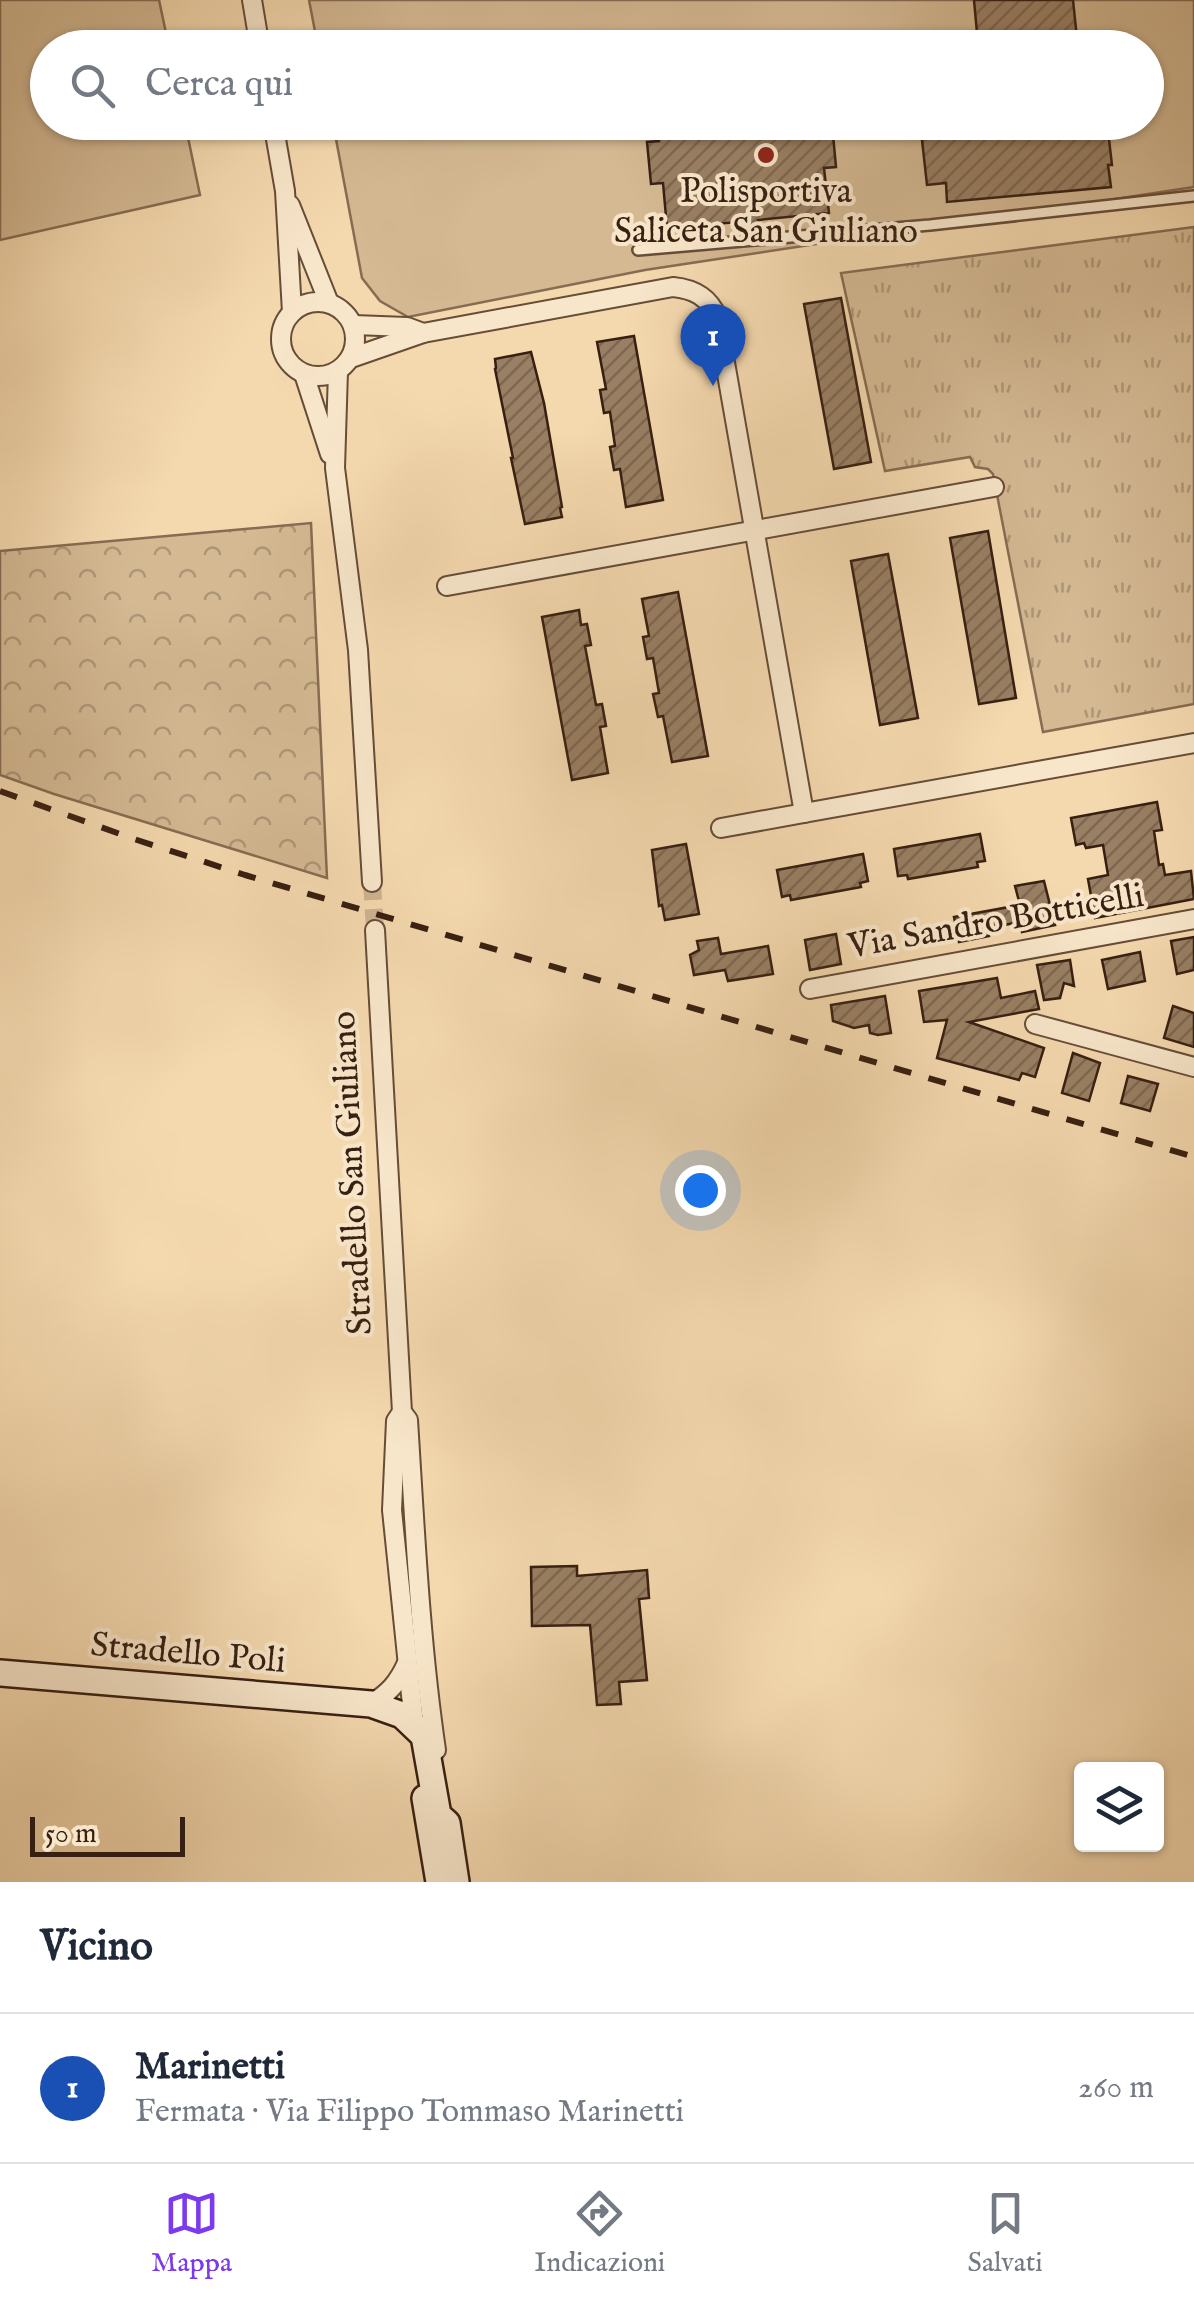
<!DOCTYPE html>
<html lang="it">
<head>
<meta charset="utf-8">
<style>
  :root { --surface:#fff; --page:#f6f6f7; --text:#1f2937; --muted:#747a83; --line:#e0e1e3; --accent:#7c3aed }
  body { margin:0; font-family:"IM FELL English",serif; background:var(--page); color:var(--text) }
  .controls { position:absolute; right:30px; bottom:30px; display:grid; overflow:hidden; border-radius:10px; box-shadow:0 2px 8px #0004 }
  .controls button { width:90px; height:90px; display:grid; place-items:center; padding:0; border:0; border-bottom:2px solid var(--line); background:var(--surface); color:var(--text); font:50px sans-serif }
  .scale { position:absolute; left:30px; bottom:25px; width:155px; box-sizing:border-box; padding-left:10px; border:5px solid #371f11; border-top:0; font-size:28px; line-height:35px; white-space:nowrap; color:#371f11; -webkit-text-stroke:8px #f8e6ca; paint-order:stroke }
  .you { position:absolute; left:700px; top:1190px; width:35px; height:35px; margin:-25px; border:8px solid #fff; border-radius:50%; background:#1a73e8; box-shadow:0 0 0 15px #1a73e833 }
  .badge { display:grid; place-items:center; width:65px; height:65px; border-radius:50%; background:var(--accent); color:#fff; font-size:32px; font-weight:700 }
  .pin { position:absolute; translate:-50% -82px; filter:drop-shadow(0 2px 5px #0008) }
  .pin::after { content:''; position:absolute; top:52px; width:35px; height:30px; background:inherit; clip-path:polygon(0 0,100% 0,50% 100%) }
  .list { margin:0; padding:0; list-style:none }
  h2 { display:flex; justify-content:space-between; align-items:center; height:130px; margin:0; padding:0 40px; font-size:42px }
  h2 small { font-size:32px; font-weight:400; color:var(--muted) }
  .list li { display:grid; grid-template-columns:65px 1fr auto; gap:30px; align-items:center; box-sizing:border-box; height:150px; padding:0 40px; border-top:2px solid var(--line) }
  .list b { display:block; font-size:38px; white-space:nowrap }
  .list p { margin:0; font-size:32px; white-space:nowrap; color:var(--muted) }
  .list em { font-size:32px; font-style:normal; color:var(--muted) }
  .icon { flex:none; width:55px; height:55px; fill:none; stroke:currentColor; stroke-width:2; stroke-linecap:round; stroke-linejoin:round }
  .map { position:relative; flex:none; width:1194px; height:1882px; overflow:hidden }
  .search { position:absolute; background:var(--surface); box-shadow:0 2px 8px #0004; left:30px; right:30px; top:30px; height:110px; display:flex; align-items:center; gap:25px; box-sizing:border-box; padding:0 35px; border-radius:55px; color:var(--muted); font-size:38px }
  .sheet { height:280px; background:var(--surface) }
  nav { display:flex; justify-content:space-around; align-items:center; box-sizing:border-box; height:140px; border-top:2px solid var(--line); background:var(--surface); font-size:28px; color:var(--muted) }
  nav a { display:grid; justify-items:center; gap:5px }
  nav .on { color:var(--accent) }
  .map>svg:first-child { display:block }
  .grass { fill:#d4b993; stroke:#866c52; stroke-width:2.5 }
  .forest { fill:url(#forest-crowns); stroke:#866c52; stroke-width:2.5 }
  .park { fill:url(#park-tufts); stroke:#866c52; stroke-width:2.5 }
  .building { fill:url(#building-hatch); stroke:#371f11; stroke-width:2.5 }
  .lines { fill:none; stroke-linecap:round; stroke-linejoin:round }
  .street-tunnel { stroke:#ceb38f; stroke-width:18; stroke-dasharray:18 9; stroke-linecap:butt }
  .lane-casing { stroke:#664d38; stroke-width:14 }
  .street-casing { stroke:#664d38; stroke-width:22 }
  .secondary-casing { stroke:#371f11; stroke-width:30 }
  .lane { stroke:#f8e6ca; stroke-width:9 }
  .street { stroke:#f8e6ca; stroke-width:18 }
  .secondary { stroke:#f8e6ca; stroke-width:25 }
  .rail { stroke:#371f11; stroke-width:6; stroke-dasharray:18 18; stroke-linecap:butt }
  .poi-dot { fill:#8f2418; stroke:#f8e6ca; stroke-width:4 }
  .labels { text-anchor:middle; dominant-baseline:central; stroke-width:8; stroke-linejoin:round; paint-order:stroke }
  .poi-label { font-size:35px; fill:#371f11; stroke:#f8e6ca }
  .street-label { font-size:35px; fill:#371f11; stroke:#f8e6ca }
</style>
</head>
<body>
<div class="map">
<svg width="1194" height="1882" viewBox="0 0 1194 1882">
  <defs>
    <pattern id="forest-crowns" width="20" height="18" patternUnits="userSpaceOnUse" patternTransform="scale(2.5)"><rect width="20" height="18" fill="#d4b993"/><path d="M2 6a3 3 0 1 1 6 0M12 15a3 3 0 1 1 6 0" fill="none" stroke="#ad9677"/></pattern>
    <pattern id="park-tufts" width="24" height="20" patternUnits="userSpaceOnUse" patternTransform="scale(2.5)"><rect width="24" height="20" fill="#d4b993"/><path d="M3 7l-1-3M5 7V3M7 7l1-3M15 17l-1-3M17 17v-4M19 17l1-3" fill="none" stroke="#ad9677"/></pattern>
    <pattern id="building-hatch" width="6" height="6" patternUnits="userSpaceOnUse" patternTransform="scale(2.5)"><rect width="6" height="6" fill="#997f63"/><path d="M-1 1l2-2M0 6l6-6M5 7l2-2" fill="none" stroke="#7e6750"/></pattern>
  </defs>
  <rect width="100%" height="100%" fill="#f4d8ae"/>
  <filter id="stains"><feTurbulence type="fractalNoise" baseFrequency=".002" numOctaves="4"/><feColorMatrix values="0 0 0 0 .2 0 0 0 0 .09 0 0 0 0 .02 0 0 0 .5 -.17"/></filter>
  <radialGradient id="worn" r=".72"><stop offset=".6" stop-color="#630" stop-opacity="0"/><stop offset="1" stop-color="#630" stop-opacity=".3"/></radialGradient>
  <g class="grass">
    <polygon points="0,0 159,0 169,47 48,48 48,122 185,123 200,195 0,240"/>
    <polygon points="309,0 1194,0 1194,187 645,270 408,317 380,301 362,278 333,123 1146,122 1146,48 318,47"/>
  </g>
  <polygon class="forest" points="311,523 327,878 54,794 0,775 0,551"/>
  <polygon class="park" points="1194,227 1194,704 1043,732 993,474 988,469 975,467 970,457 885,471 841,273"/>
  <g class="building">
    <polygon points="974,0 1073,0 1078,48 946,48 946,37 977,33"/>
    <polygon points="657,122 832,124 836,167 824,168 829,213 758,220 759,229 738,231 738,222 667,228 663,183 651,184 647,142 659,141"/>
    <polygon points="920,122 1107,122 1112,165 1108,165 1111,187 947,202 946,183 927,185"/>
    <polygon points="841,298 871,462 834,469 804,304"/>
    <polygon points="634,336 663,500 626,507 620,469 614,470 610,447 615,446 610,412 604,413 600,390 606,389 597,342"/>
    <polygon points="531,352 544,403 562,507 560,508 562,517 525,524 511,458 513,458 495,369 496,368 495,359"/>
    <polygon points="988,531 1016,698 979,704 950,538"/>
    <polygon points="888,554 918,718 880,725 851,561"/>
    <polygon points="678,592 708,756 672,762 663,716 658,717 653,694 659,693 653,658 647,659 643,637 649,636 642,599"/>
    <polygon points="579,610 581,625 587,624 591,645 585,646 596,705 602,704 606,726 600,727 608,773 572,780 542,617"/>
    <polygon points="1157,802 1162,830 1154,831 1159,865 1163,864 1165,875 1191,871 1194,899 1095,918 1088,879 1108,875 1103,845 1086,848 1084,843 1076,845 1071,818"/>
    <polygon points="980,834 985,861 977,862 978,867 908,879 907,875 898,876 894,849"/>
    <polygon points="686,844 699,914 665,920 662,905 659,906 652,850"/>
    <polygon points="863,854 868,881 860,883 861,887 791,900 790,895 782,897 777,870"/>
    <polygon points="1044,881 1055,925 1022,932 1020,922 988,928 989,936 959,942 954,917 1020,905 1015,886"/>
    <polygon points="836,934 841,964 810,970 805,940"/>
    <polygon points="1194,937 1194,970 1177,974 1171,941"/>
    <polygon points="718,938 721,954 768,946 773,974 728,981 725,970 694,975 690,955 699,950 697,941"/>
    <polygon points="1140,952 1145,981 1108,989 1102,960"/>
    <polygon points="1070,960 1074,986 1064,983 1060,998 1044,1000 1037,965"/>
    <polygon points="997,978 1001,998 1035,991 1039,1009 969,1022 1044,1048 1035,1077 1022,1073 1019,1080 937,1058 947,1020 924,1022 919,991"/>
    <polygon points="885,996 891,1033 878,1035 870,1033 869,1025 854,1028 833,1021 831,1005"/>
    <polygon points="1173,1006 1194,1013 1194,1047 1164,1038"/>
    <polygon points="1073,1053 1100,1063 1089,1101 1062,1093"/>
    <polygon points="1128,1076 1158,1084 1150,1111 1121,1103"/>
    <polygon points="577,1566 577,1576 647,1570 649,1598 639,1599 647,1680 619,1682 621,1704 597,1705 590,1625 532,1626 531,1567"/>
  </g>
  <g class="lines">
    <polyline class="street-tunnel" points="372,882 375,930"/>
    <g class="lane-casing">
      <polyline id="lane" points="638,250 930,225 1194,196"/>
    </g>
    <g class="street-casing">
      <g id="street">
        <polyline points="252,0 260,48"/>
        <polyline points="273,122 285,191 292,312"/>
        <polyline points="290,205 329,303"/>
        <circle cx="318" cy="339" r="37"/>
        <polyline points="354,325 407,327 423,333"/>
        <path d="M351,358L423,333L673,287C694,289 709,297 717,317L804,813L1194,743"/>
        <polyline points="338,371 335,468 358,650 372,882"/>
        <polyline points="304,374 330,454"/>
        <polyline points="447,586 994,487"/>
        <polyline points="721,828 804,813"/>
        <path d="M375,930L402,1412L408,1420C415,1530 420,1641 436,1750"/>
        <polyline points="810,989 1194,919"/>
        <polyline points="1035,1024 1194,1067"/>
        <polyline points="402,1412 396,1421 392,1510 414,1724"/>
        <path d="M371,1704C389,1693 398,1683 407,1663"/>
      </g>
    </g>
    <g class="secondary-casing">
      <g id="secondary">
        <polyline points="0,1673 371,1704 402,1715 424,1736 438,1815 447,1823 456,1882"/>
        <polyline points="425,1798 439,1882"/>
      </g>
    </g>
    <use href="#lane" class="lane"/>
    <use href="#street" class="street"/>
    <use href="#secondary" class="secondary"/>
    <polyline class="rail" points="0,791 134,839 245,875 1194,1157"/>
  </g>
  <circle class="poi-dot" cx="766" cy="155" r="10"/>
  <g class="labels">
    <g class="poi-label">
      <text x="766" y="192">Polisportiva<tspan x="766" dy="40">Saliceta San Giuliano</tspan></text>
    </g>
    <g class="street-label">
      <text transform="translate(996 922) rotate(-10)">Via Sandro Botticelli</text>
      <text transform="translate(353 1173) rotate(-93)">Stradello San Giuliano</text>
      <text transform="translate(188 1654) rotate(5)">Stradello Poli</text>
    </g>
  </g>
  <rect width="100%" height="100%" filter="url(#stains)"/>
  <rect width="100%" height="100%" fill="url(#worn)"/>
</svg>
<div class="controls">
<button><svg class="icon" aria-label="layers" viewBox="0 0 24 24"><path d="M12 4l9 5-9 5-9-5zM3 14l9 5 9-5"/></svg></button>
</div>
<div class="scale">50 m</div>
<div class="you"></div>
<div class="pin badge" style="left:713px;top:386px;background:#1a4fb4">1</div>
<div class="search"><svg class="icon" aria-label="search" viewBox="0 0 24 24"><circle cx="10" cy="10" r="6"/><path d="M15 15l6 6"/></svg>Cerca qui</div>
</div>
<section class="sheet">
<h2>Vicino<small></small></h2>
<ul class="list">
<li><span class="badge" style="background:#1a4fb4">1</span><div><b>Marinetti</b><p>Fermata · Via Filippo Tommaso Marinetti</p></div><em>260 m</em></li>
</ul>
</section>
<nav>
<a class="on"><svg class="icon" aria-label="map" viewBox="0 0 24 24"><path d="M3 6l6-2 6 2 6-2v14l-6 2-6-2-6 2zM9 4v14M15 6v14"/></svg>Mappa</a>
<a><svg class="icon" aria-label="directions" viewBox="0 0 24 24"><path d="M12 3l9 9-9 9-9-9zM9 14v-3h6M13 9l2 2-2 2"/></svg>Indicazioni</a>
<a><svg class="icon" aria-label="saved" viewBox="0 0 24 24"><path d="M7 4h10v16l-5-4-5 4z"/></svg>Salvati</a>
</nav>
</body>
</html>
